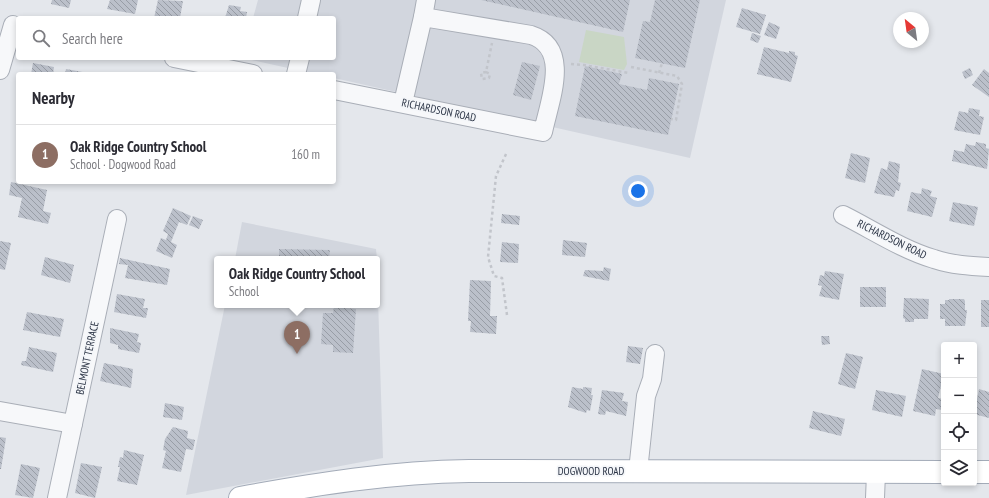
<!DOCTYPE html>
<html lang="en">
<head>
<meta charset="utf-8">
<style>
  :root { --surface:#fff; --page:#f7f7f7; --text:#2b2b33; --muted:#7c7c81; --line:#e1e1e2; --accent:#2563eb }
  body { margin:0; font-family:"PT Sans Narrow",sans-serif; background:var(--page); color:var(--text) }
  .controls { position:absolute; right:12px; bottom:12px; display:grid; overflow:hidden; border-radius:4px; box-shadow:0 2px 6px #0003 }
  .controls button { width:36px; height:36px; display:grid; place-items:center; padding:0; border:0; border-bottom:1px solid var(--line); background:var(--surface); color:var(--text); font:20px sans-serif }
  .compass { position:absolute; left:893px; top:12px; width:36px; height:36px; border-radius:50%; background:var(--surface); box-shadow:0 2px 6px #0003; rotate:331deg }
  .you { position:absolute; left:638px; top:191px; width:14px; height:14px; margin:-10px; border:3px solid #fff; border-radius:50%; background:#1a73e8; box-shadow:0 0 0 6px #1a73e833 }
  .badge { display:grid; place-items:center; width:26px; height:26px; border-radius:50%; background:var(--accent); color:#fff; font-size:13px; font-weight:700 }
  .pin { position:absolute; translate:-50% -33px; filter:drop-shadow(0 1px 2px #0008) }
  .pin::after { content:''; position:absolute; top:21px; width:14px; height:12px; background:inherit; clip-path:polygon(0 0,100% 0,50% 100%) }
  .popup { position:absolute; left:214px; top:256px; width:166px; height:52px; box-sizing:border-box; display:grid; place-content:center; border-radius:4px; background:var(--surface); filter:drop-shadow(0 1px 3px #0005); font-size:13px; white-space:nowrap; color:var(--muted) }
  .popup b { font-size:15px; color:var(--text) }
  .popup::after { content:''; position:absolute; left:50%; top:100%; margin-left:-8px; border:8px solid transparent; border-top-color:var(--surface) }
  .list { margin:0; padding:0; list-style:none }
  h2 { display:flex; justify-content:space-between; align-items:center; height:52px; margin:0; padding:0 16px; font-size:17px }
  h2 small { font-size:13px; font-weight:400; color:var(--muted) }
  .list li { display:grid; grid-template-columns:26px 1fr auto; gap:12px; align-items:center; box-sizing:border-box; height:60px; padding:0 16px; border-top:1px solid var(--line) }
  .list b { display:block; font-size:15px; white-space:nowrap }
  .list p { margin:0; font-size:13px; white-space:nowrap; color:var(--muted) }
  .list em { font-size:13px; font-style:normal; color:var(--muted) }
  .icon { flex:none; width:22px; height:22px; fill:none; stroke:currentColor; stroke-width:2; stroke-linecap:round; stroke-linejoin:round }
  .map { position:relative; flex:none; width:989px; height:498px; overflow:hidden }
  .search { position:absolute; background:var(--surface); box-shadow:0 2px 6px #0003; left:16px; top:16px; width:320px; height:44px; display:flex; align-items:center; gap:10px; box-sizing:border-box; padding:0 14px; border-radius:4px; color:var(--muted); font-size:15px }
  .panel { position:absolute; background:var(--surface); box-shadow:0 2px 6px #0003; left:16px; top:72px; width:320px; height:112px; border-radius:4px }
  .map>svg:first-child { display:block }
  .built { fill:#d2d6de }
  .park { fill:#c9d6c5 }
  .building { fill:url(#building-back-hatch) }
  .lines { fill:none; stroke-linecap:round; stroke-linejoin:round }
  .minor-casing { stroke:#a9aeb7; stroke-width:20 }
  .major-casing { stroke:#a3abb8; stroke-width:24 }
  .path { stroke:#c2c5cb; stroke-width:2.5; stroke-dasharray:3 3; stroke-linecap:butt }
  .minor { stroke:#f7f8fa; stroke-width:18 }
  .major { stroke:#fff; stroke-width:22 }
  .labels { text-anchor:middle; dominant-baseline:central; stroke-width:3.5; stroke-linejoin:round; paint-order:stroke }
  .street-label { font-size:11px; fill:#2b3445; stroke:#f4f6f9 }
</style>
</head>
<body>
<div class="map">
<svg width="989" height="498" viewBox="0 0 989 498">
  <defs>
    <pattern id="building-back-hatch" width="6" height="6" patternUnits="userSpaceOnUse"><rect width="6" height="6" fill="#bbc0ca"/><path d="M-1 5l2 2M0 0l6 6M5-1l2 2" fill="none" stroke="#989da6"/></pattern>
  </defs>
  <rect width="100%" height="100%" fill="#e4e7ec"/>
  <g class="built">
    <polygon points="258,0 726,0 690,158 334,78 334,74 315,74 243,58 334,58 334,18 253,18"/>
    <polygon points="242,222 376,249 377,259 235,259"/>
    <polygon points="377,267 383,458 186,495 225,305 377,305"/>
  </g>
  <polygon class="park" points="586,30 624,37 627,64 624,70 579,62"/>
  <g class="building">
    <polygon points="52,0 71,0 69,8 51,4"/>
    <polygon points="110,0 138,0 135,14 107,9"/>
    <polygon points="158,0 183,1 180,18 154,18"/>
    <polygon points="481,0 630,0 623,32"/>
    <polygon points="655,0 700,0 685,68 635,58 643,21 650,22"/>
    <polygon points="229,5 241,7 240,11 247,12 246,18 225,18"/>
    <polygon points="742,8 766,15 760,34 736,27"/>
    <polygon points="769,22 780,27 776,39 764,35"/>
    <polygon points="752,33 761,36 758,43 750,40"/>
    <polygon points="764,47 789,53 789,51 795,52 795,55 798,56 791,82 757,74"/>
    <polygon points="522,62 540,66 531,100 513,95"/>
    <polygon points="33,63 54,67 53,74 31,74"/>
    <polygon points="585,66 622,74 619,84 647,90 649,78 679,84 668,135 575,116"/>
    <polygon points="970,68 973,75 965,79 962,72"/>
    <polygon points="66,69 88,73 88,74 65,74"/>
    <polygon points="984,69 989,73 989,97 972,85"/>
    <polygon points="969,108 980,110 979,116 984,117 980,135 954,130 959,111 968,113"/>
    <polygon points="976,142 986,144 986,148 989,149 987,169 952,161 954,150 964,152 966,144 975,146"/>
    <polygon points="851,153 870,158 865,183 845,178"/>
    <polygon points="889,161 900,164 898,182 901,183 899,191 896,190 894,197 874,193 881,168 887,170"/>
    <polygon points="11,182 47,190 43,211 51,213 48,224 18,217 22,198 9,195"/>
    <polygon points="922,188 932,191 930,196 937,198 932,217 907,211 911,192 921,194"/>
    <polygon points="953,202 978,207 974,226 949,221"/>
    <polygon points="173,208 191,216 187,225 179,222 171,242 177,245 172,258 156,251 161,238 166,240 168,234 163,231"/>
    <polygon points="502,214 520,216 519,225 501,223"/>
    <polygon points="193,216 203,220 199,229 189,225"/>
    <polygon points="563,240 587,243 585,257 562,255"/>
    <polygon points="0,241 11,243 5,270 0,269"/>
    <polygon points="502,242 519,244 518,263 500,262"/>
    <polygon points="279,249 330,250 329,259 279,259"/>
    <polygon points="45,257 74,265 70,283 41,275"/>
    <polygon points="120,258 170,269 167,285 125,278 128,265 119,264"/>
    <polygon points="604,267 611,269 609,281 583,276 585,270 603,271"/>
    <polygon points="825,271 844,274 839,300 819,296 822,286 818,285 820,275 824,276"/>
    <polygon points="470,280 491,281 490,316 497,316 496,334 470,332 471,321 468,321"/>
    <rect x="860" y="287" width="26" height="20"/>
    <polygon points="117,294 145,299 143,308 148,308 146,318 114,312"/>
    <polygon points="904,298 929,299 928,319 914,319 914,322 905,322 905,319 903,318"/>
    <polygon points="949,299 964,299 965,301 965,310 967,310 965,326 945,326 945,319 940,319 940,304 945,304 945,300 949,300"/>
    <rect x="981" y="300" width="8" height="27"/>
    <polygon points="334,307 356,309 353,353 333,352 333,345 321,344 323,313 333,313"/>
    <polygon points="27,312 64,319 60,337 23,330"/>
    <polygon points="110,328 139,334 137,342 141,343 139,353 118,349 118,345 110,343"/>
    <polygon points="821,336 829,336 830,344 822,345"/>
    <polygon points="628,346 643,348 640,364 626,362"/>
    <polygon points="29,347 57,353 53,372 21,365 22,361 26,361"/>
    <polygon points="846,353 863,357 855,389 838,384"/>
    <polygon points="104,363 133,369 131,388 100,381"/>
    <polygon points="922,369 944,374 938,398 944,399 944,401 942,410 936,409 935,416 913,411"/>
    <polygon points="572,387 583,389 583,387 592,388 591,395 593,395 590,411 587,410 586,413 568,407"/>
    <polygon points="979,389 989,392 989,418 974,414"/>
    <polygon points="602,390 624,393 622,401 628,402 626,416 606,411 605,415 598,414"/>
    <polygon points="876,390 906,396 902,417 872,410"/>
    <polygon points="165,403 184,407 182,420 163,417"/>
    <polygon points="813,411 845,419 841,436 809,428"/>
    <polygon points="173,427 188,431 187,438 195,440 193,450 186,449 181,472 162,468 166,451 163,450 165,439"/>
    <polygon points="0,437 6,438 1,469 0,469"/>
    <polygon points="124,450 144,455 137,485 117,481 120,467 118,467 120,457 123,458"/>
    <polygon points="81,463 102,467 95,498 75,493"/>
    <polygon points="21,464 40,468 33,498 15,495"/>
  </g>
  <g class="lines">
    <g class="minor-casing">
      <g id="minor">
        <polyline points="423,17 426,0"/>
        <polyline points="307,18 311,0"/>
        <polyline points="174,58 253,74"/>
        <polyline points="0,70 13,25"/>
        <polyline points="296,74 300,58"/>
        <path d="M334,90L543,132C549,102 572,48 531,35L423,17L403,103"/>
        <path d="M843,215C873,230 903,250 934,259C952,265 970,266 989,267"/>
        <polyline points="0,411 73,424"/>
        <polyline points="638,471 646,396 652,379 655,354"/>
        <polyline points="57,498 117,219"/>
        <polyline points="875,498 876,473"/>
      </g>
    </g>
    <g class="major-casing">
      <g id="major">
        <polyline points="974,472 989,472"/>
        <path d="M240,498C316,484 391,472 469,471L944,472"/>
      </g>
    </g>
    <g class="path">
      <polyline points="571,64 584,65 629,73"/>
      <polyline points="631,67 677,76 682,84 676,120 671,119"/>
      <polyline points="486,72 490,74 489,78 482,79 481,73 486,72 492,43"/>
      <polyline points="659,73 662,63"/>
      <polyline points="507,315 502,278 494,276 488,257 496,176 507,152"/>
    </g>
    <use href="#minor" class="minor"/>
    <use href="#major" class="major"/>
  </g>
  <g class="labels">
    <g class="street-label">
      <text transform="translate(439 110) rotate(12)">RICHARDSON ROAD</text>
      <text transform="translate(892 239) rotate(26)">RICHARDSON ROAD</text>
      <text transform="translate(87 358) rotate(-78)">BELMONT TERRACE</text>
      <text x="591" y="471">DOGWOOD ROAD</text>
    </g>
  </g>
</svg>
<div class="controls">
<button>+</button>
<button>−</button>
<button><svg class="icon" aria-label="locate" viewBox="0 0 24 24"><circle cx="12" cy="12" r="6"/><path d="M12 2v4M12 18v4M2 12h4M18 12h4"/></svg></button>
<button><svg class="icon" aria-label="layers" viewBox="0 0 24 24"><path d="M12 4l9 5-9 5-9-5zM3 14l9 5 9-5"/></svg></button>
</div>
<svg class="compass" viewBox="-18 -18 36 36"><path d="M0-13l5 13h-10z" fill="#e53935"/><path d="M0 13l5-13h-10z" fill="#7c7c81"/></svg>
<div class="you"></div>
<div class="pin badge" style="left:297px;top:354px;background:#8d6e63">1</div>
<div class="popup"><b>Oak Ridge Country School</b>School</div>
<div class="search"><svg class="icon" aria-label="search" viewBox="0 0 24 24"><circle cx="10" cy="10" r="6"/><path d="M15 15l6 6"/></svg>Search here</div>
<section class="panel">
<h2>Nearby<small></small></h2>
<ul class="list">
<li><span class="badge" style="background:#8d6e63">1</span><div><b>Oak Ridge Country School</b><p>School · Dogwood Road</p></div><em>160 m</em></li>
</ul>
</section>
</div>
</body>
</html>
